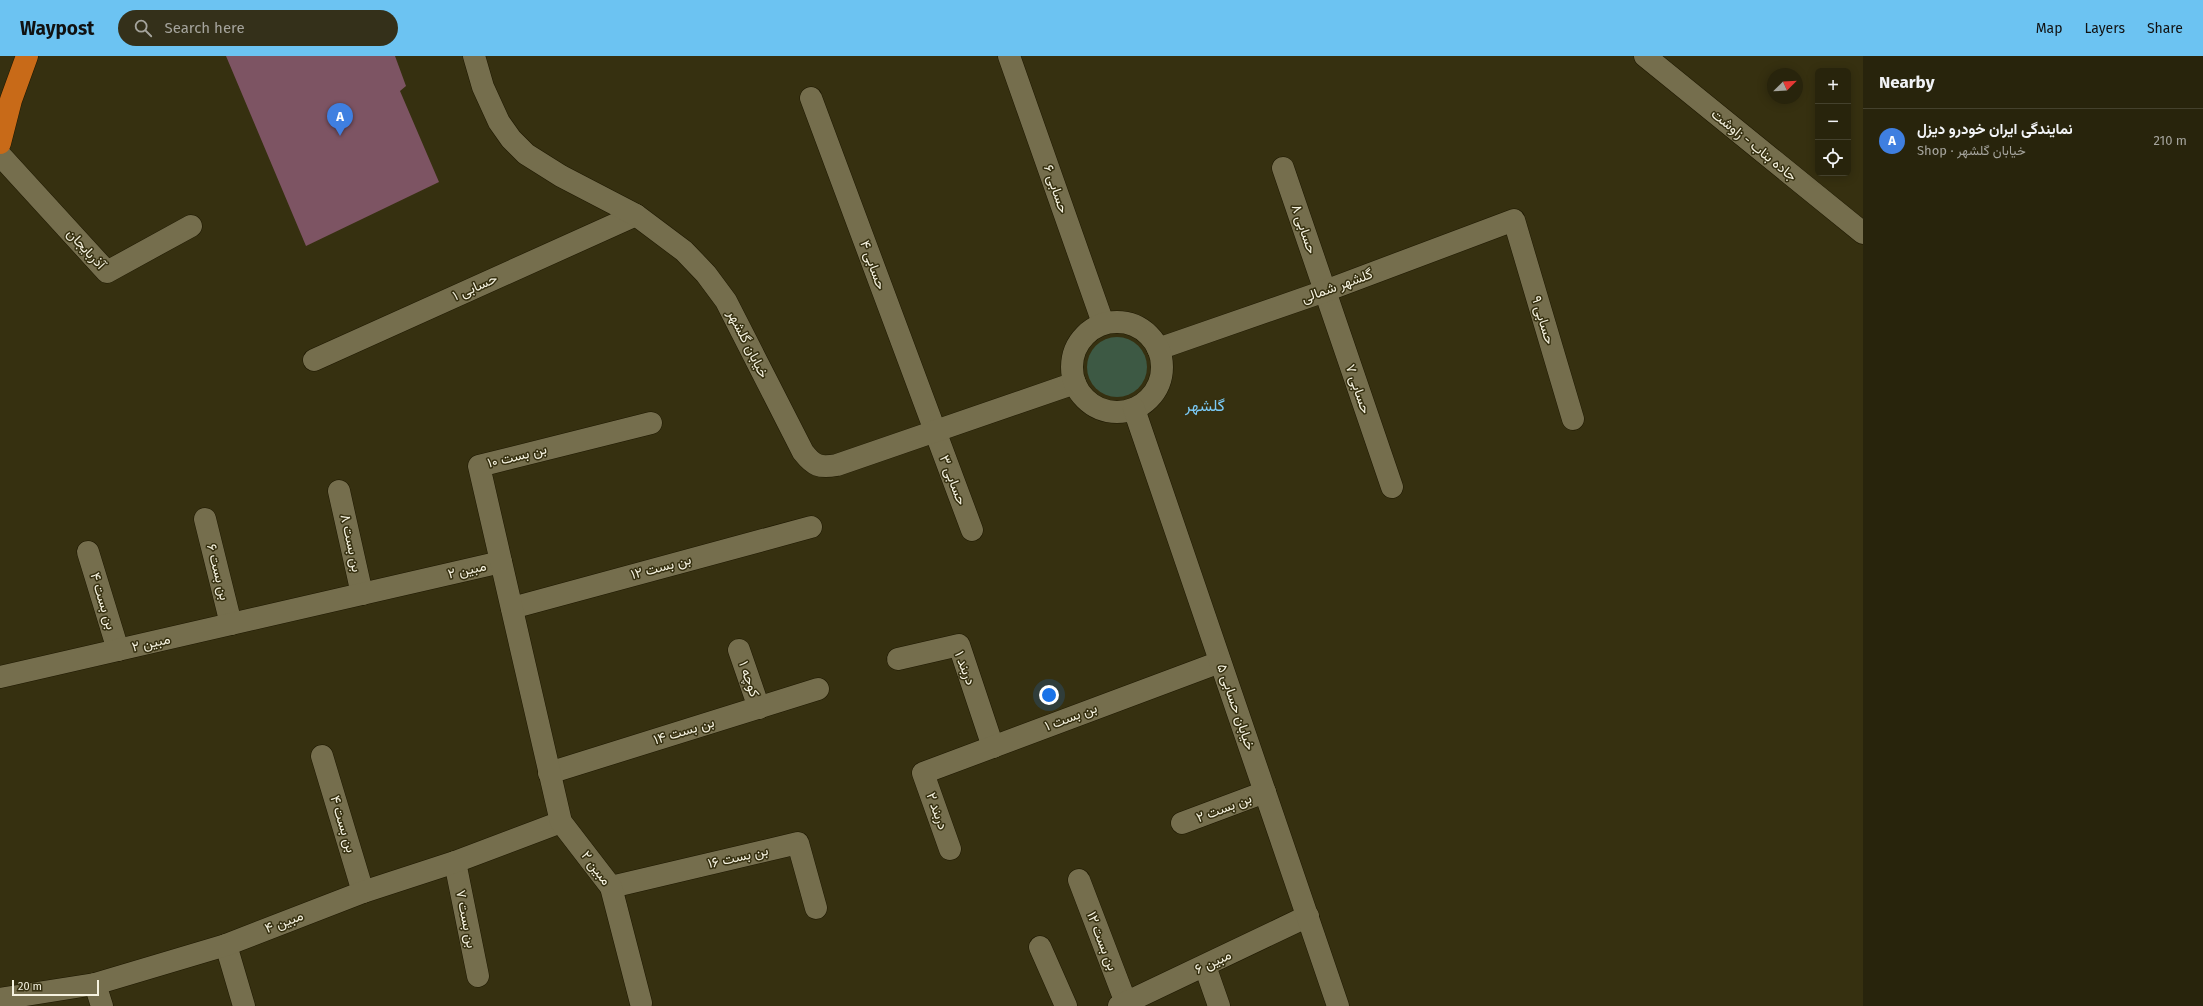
<!DOCTYPE html>
<html lang="en">
<head>
<meta charset="utf-8">
<style>
  :root { --surface:#28240c; --page:#34301a; --text:#f1f3f6; --muted:#a5a49d; --line:#44412d; --accent:#6cc3f2 }
  body { margin:0; font-family:"Fira Sans",Vazirmatn,sans-serif; background:var(--page); color:var(--text) }
  .controls { position:absolute; right:12px; top:12px; display:grid; overflow:hidden; border-radius:6px; box-shadow:0 2px 10px #0003 }
  .controls button { width:36px; height:36px; display:grid; place-items:center; padding:0; border:0; border-bottom:1px solid var(--line); background:var(--surface); color:var(--text); font:20px sans-serif }
  .compass { position:absolute; left:1767px; top:12px; width:36px; height:36px; border-radius:50%; background:var(--surface); box-shadow:0 2px 10px #0003; rotate:66deg }
  .scale { position:absolute; left:12px; bottom:10px; width:87px; box-sizing:border-box; padding-left:4px; border:2px solid #f5f2e0; border-top:0; font-size:11px; line-height:14px; white-space:nowrap; color:#f5f2e0; -webkit-text-stroke:3px #363010; paint-order:stroke }
  .you { position:absolute; left:1049px; top:639px; width:14px; height:14px; margin:-10px; border:3px solid #fff; border-radius:50%; background:#1a73e8; box-shadow:0 0 0 6px #1a73e833 }
  .badge { display:grid; place-items:center; width:26px; height:26px; border-radius:50%; background:var(--accent); color:#fff; font-size:13px; font-weight:700 }
  .pin { position:absolute; translate:-50% -33px; filter:drop-shadow(0 1px 2px #0008) }
  .pin::after { content:''; position:absolute; top:21px; width:14px; height:12px; background:inherit; clip-path:polygon(0 0,100% 0,50% 100%) }
  .list { margin:0; padding:0; list-style:none }
  h2 { display:flex; justify-content:space-between; align-items:center; height:52px; margin:0; padding:0 16px; font-size:17px }
  h2 small { font-size:13px; font-weight:400; color:var(--muted) }
  .list li { display:grid; grid-template-columns:26px 1fr auto; gap:12px; align-items:center; box-sizing:border-box; height:64px; padding:0 16px; border-top:1px solid var(--line) }
  .list b { display:block; font-size:15px; white-space:nowrap }
  .list p { margin:0; font-size:13px; white-space:nowrap; color:var(--muted) }
  .list em { font-size:13px; font-style:normal; color:var(--muted) }
  .icon { flex:none; width:22px; height:22px; fill:none; stroke:currentColor; stroke-width:2; stroke-linecap:round; stroke-linejoin:round }
  .map { position:relative; flex:none; width:1863px; height:950px; overflow:hidden }
  header { display:flex; align-items:center; gap:24px; box-sizing:border-box; height:56px; padding:0 20px; background:var(--accent); color:#111 }
  header strong { font-size:19px }
  nav { display:flex; gap:22px; margin-inline-start:auto; font-size:14px }
  .search { width:280px; height:36px; background:var(--page); display:flex; align-items:center; gap:10px; box-sizing:border-box; padding:0 14px; border-radius:22px; color:var(--muted); font-size:15px }
  main { display:flex }
  aside { flex:1; background:var(--surface) }
  .map>svg:first-child { display:block }
  .green { fill:#3d5944 }
  .building { fill:#7d5463 }
  .lines { fill:none; stroke-linecap:round; stroke-linejoin:round }
  .minor-casing { stroke:#1e1800; stroke-width:23 }
  .tertiary-casing { stroke:#1e1800; stroke-width:23 }
  .trunk-casing { stroke:#1e1800; stroke-width:23 }
  .minor { stroke:#756e4d; stroke-width:22 }
  .tertiary { stroke:#756e4d; stroke-width:22 }
  .trunk { stroke:#c86a18; stroke-width:22 }
  .labels { text-anchor:middle; dominant-baseline:central; stroke-width:3; stroke-linejoin:round; paint-order:stroke }
  .street-label { font-size:14px; fill:#f5f2e0; stroke:#363010 }
  .quarter-label { font-size:16px; fill:#7bcaf6; stroke:#363010 }
</style>
</head>
<body>
<header>
<strong>Waypost</strong>
<div class="search"><svg class="icon" aria-label="search" viewBox="0 0 24 24"><circle cx="10" cy="10" r="6"/><path d="M15 15l6 6"/></svg>Search here</div>
<nav><a>Map</a><a>Layers</a><a>Share</a></nav>
</header>
<main>
<div class="map">
<svg width="1863" height="950" viewBox="0 0 1863 950">
  <rect width="100%" height="100%" fill="#363010"/>
  <circle class="green" cx="1117" cy="311" r="30"/>
  <polygon class="building" points="226,0 395,0 406,30 400,35 439,126 306,190"/>
  <g class="lines">
    <g class="minor-casing">
      <g id="minor">
        <polyline points="1009,0 1103,267"/>
        <polyline points="811,42 972,474"/>
        <polyline points="0,99 107,216 191,170"/>
        <polyline points="1283,112 1392,431"/>
        <polyline points="1158,293 1325,235 1514,164 1573,363"/>
        <polyline points="314,304 636,159"/>
        <polyline points="339,435 362,538"/>
        <polyline points="205,463 231,568"/>
        <polyline points="88,496 118,594"/>
        <polyline points="512,552 811,471"/>
        <polyline points="739,594 759,652"/>
        <polyline points="898,603 959,589 993,691"/>
        <polyline points="0,621 501,506"/>
        <polyline points="322,700 363,836"/>
        <polyline points="549,717 818,633"/>
        <polyline points="1182,767 1265,736"/>
        <polyline points="950,793 923,717 1220,606"/>
        <polyline points="455,806 478,920"/>
        <polyline points="1079,824 1126,947"/>
        <polyline points="611,831 798,787 816,852"/>
        <polyline points="226,889 244,950"/>
        <polyline points="1040,891 1066,950"/>
        <polyline points="1205,910 1219,950"/>
        <polyline points="95,928 102,950"/>
        <polyline points="0,943 95,928 226,889 363,836 455,806 561,766"/>
        <polyline points="641,947 611,831 561,766 479,410 651,367"/>
        <polyline points="1119,950 1308,860"/>
      </g>
    </g>
    <g class="tertiary-casing">
      <g id="tertiary">
        <path d="M474,0L483,31L499,66L511,83L526,98L561,120L636,159L684,195L706,218L726,245L803,396C814,410 819,412 837,409L1075,327"/>
        <polyline points="1645,0 1863,177"/>
        <circle cx="1117" cy="311" r="45"/>
        <polyline points="1134,353 1338,950"/>
      </g>
    </g>
    <g class="trunk-casing">
      <polyline id="trunk" points="0,87 11,44 27,0"/>
    </g>
    <use href="#minor" class="minor"/>
    <use href="#tertiary" class="tertiary"/>
    <use href="#trunk" class="trunk"/>
  </g>
  <g class="labels">
    <g class="street-label">
      <text transform="translate(1754 89) rotate(39)">جاده بناب - زاوشت</text>
      <text transform="translate(1056 133) rotate(71)">حسابی ۶</text>
      <text transform="translate(1304 173) rotate(71)">حسابی ۸</text>
      <text transform="translate(86 193) rotate(47)">آذربایجان</text>
      <text transform="translate(873 209) rotate(70)">حسابی ۴</text>
      <text transform="translate(1337 230) rotate(-20)">گلشهر شمالی</text>
      <text transform="translate(475 231) rotate(-24)">حسابی ۱</text>
      <text transform="translate(1543 264) rotate(73)">حسابی ۹</text>
      <text transform="translate(748 288) rotate(63)">خیابان گلشهر</text>
      <text transform="translate(1358 333) rotate(71)">حسابی ۷</text>
      <text transform="translate(517 400) rotate(-14)">بن بست ۱۰</text>
      <text transform="translate(953 424) rotate(69)">حسابی ۳</text>
      <text transform="translate(351 487) rotate(78)">بن بست ۸</text>
      <text transform="translate(661 511) rotate(-15)">بن بست ۱۲</text>
      <text transform="translate(467 514) rotate(-13)">مبین ۲</text>
      <text transform="translate(218 516) rotate(76)">بن بست ۶</text>
      <text transform="translate(103 545) rotate(73)">بن بست ۴</text>
      <text transform="translate(151 587) rotate(-13)">مبین ۲</text>
      <text transform="translate(965 612) rotate(69)">دربند ۱</text>
      <text transform="translate(749 623) rotate(71)">کوچه ۱</text>
      <text transform="translate(1236 651) rotate(71)">خیابان حسابی ۵</text>
      <text transform="translate(1071 661) rotate(-21)">بن بست ۱</text>
      <text transform="translate(684 675) rotate(-17)">بن بست ۱۴</text>
      <text transform="translate(1224 752) rotate(-21)">بن بست ۲</text>
      <text transform="translate(937 755) rotate(70)">دربند ۲</text>
      <text transform="translate(343 768) rotate(73)">بن بست ۴</text>
      <text transform="translate(738 801) rotate(-13)">بن بست ۱۶</text>
      <text transform="translate(596 812) rotate(53)">مبین ۲</text>
      <text transform="translate(466 863) rotate(79)">بن بست ۷</text>
      <text transform="translate(284 866) rotate(-21)">مبین ۴</text>
      <text transform="translate(1102 885) rotate(69)">بن بست ۱۲</text>
      <text transform="translate(1213 906) rotate(-25)">مبین ۶</text>
    </g>
    <g class="quarter-label">
      <text x="1205" y="349">گلشهر</text>
    </g>
  </g>
</svg>
<div class="controls">
<button>+</button>
<button>−</button>
<button><svg class="icon" aria-label="locate" viewBox="0 0 24 24"><circle cx="12" cy="12" r="6"/><path d="M12 2v4M12 18v4M2 12h4M18 12h4"/></svg></button>
</div>
<svg class="compass" viewBox="-18 -18 36 36"><path d="M0-13l5 13h-10z" fill="#e53935"/><path d="M0 13l5-13h-10z" fill="#a5a49d"/></svg>
<div class="scale">20 m</div>
<div class="you"></div>
<div class="pin badge" style="left:340px;top:80px;background:#3f7fe0">A</div>
</div>
<aside>
<h2>Nearby<small></small></h2>
<ul class="list">
<li><span class="badge" style="background:#3f7fe0">A</span><div><b>نمایندگی ایران خودرو دیزل</b><p>Shop · خیابان گلشهر</p></div><em>210 m</em></li>
</ul>
</aside>
</main>
</body>
</html>
